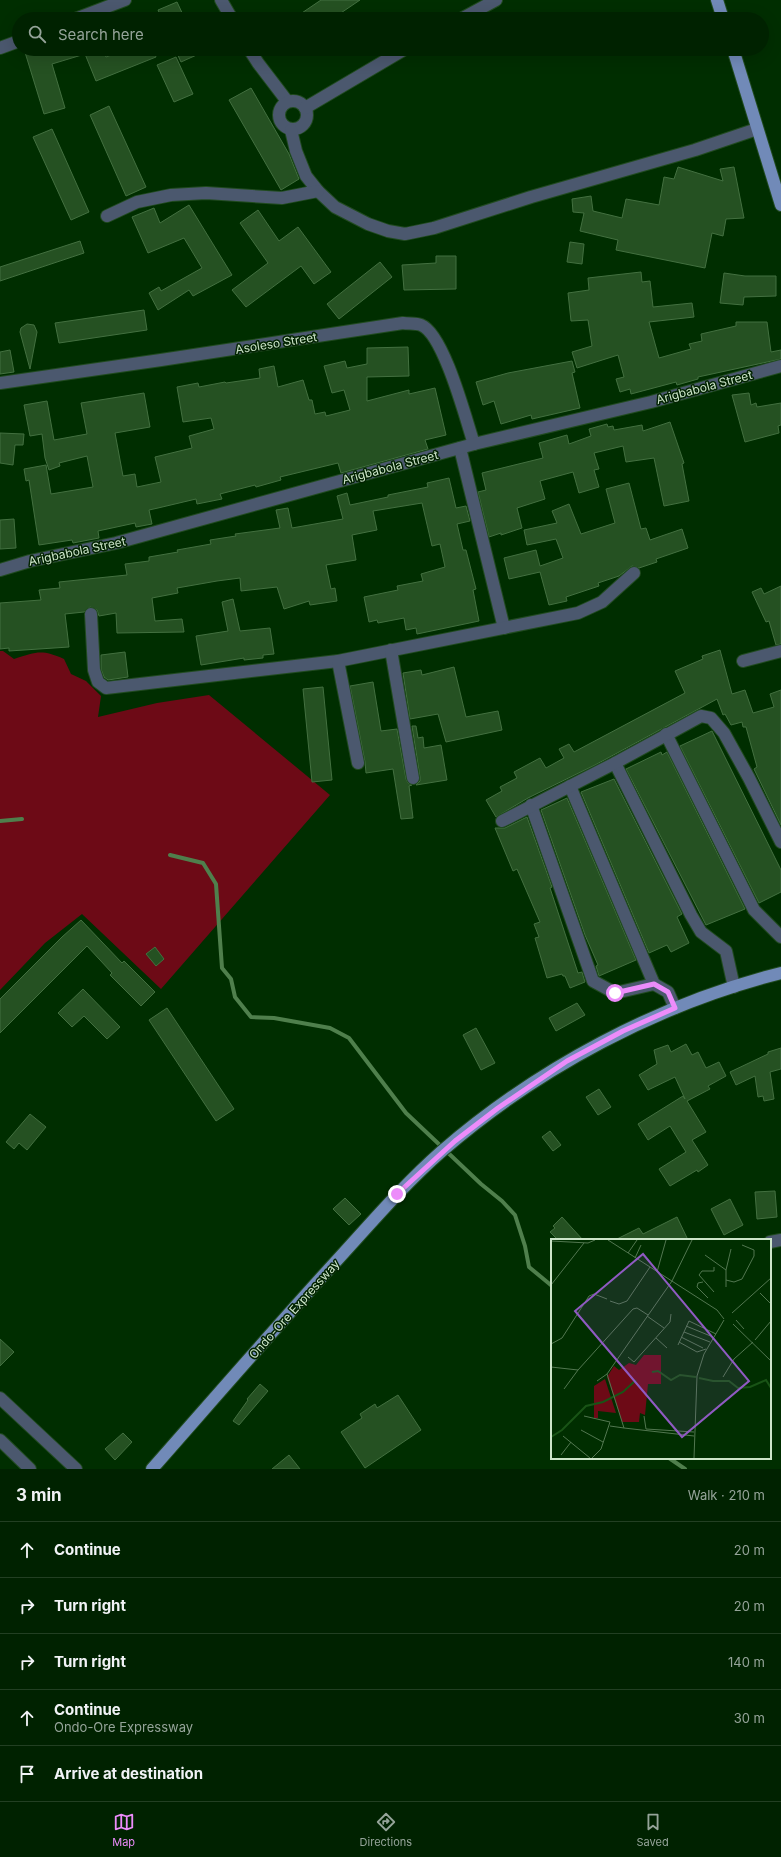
<!DOCTYPE html>
<html lang="en">
<head>
<meta charset="utf-8">
<style>
  :root { --surface:#020; --page:#0a2a0a; --text:#f1f3f6; --muted:#95a499; --line:#223f22; --accent:#ec8cfa }
  body { margin:0; font-family:Inter,sans-serif; background:var(--page); color:var(--text) }
  .stop { position:absolute; width:12px; height:12px; margin:-9px; border:3px solid #ec8cfa; border-radius:50%; background:#fff }
  .stop.end { background:#ec8cfa; border-color:#fff; box-shadow:0 1px 4px #0008 }
  .list { margin:0; padding:0; list-style:none }
  h2 { display:flex; justify-content:space-between; align-items:center; height:52px; margin:0; padding:0 16px; font-size:17px }
  h2 small { font-size:13px; font-weight:400; color:var(--muted) }
  .list li { display:grid; grid-template-columns:26px 1fr auto; gap:12px; align-items:center; box-sizing:border-box; height:56px; padding:0 16px; border-top:1px solid var(--line) }
  .list b { display:block; font-size:15px; white-space:nowrap }
  .list p { margin:0; font-size:13px; white-space:nowrap; color:var(--muted) }
  .list em { font-size:13px; font-style:normal; color:var(--muted) }
  .icon { flex:none; width:22px; height:22px; fill:none; stroke:currentColor; stroke-width:2; stroke-linecap:round; stroke-linejoin:round }
  .map { position:relative; flex:none; width:781px; height:1469px; overflow:hidden }
  .search { position:absolute; background:var(--surface); box-shadow:0 4px 16px #0002; left:12px; right:12px; top:12px; height:44px; display:flex; align-items:center; gap:10px; box-sizing:border-box; padding:0 14px; border-radius:22px; color:var(--muted); font-size:15px }
  .sheet { height:332px; background:var(--surface) }
  nav { display:flex; justify-content:space-around; align-items:center; box-sizing:border-box; height:56px; border-top:1px solid var(--line); background:var(--surface); font-size:11px; color:var(--muted) }
  nav a { display:grid; justify-items:center; gap:2px }
  nav .on { color:var(--accent) }
  .map>svg:first-child { display:block }
  .green { fill:#6d0a16 }
  .lines { fill:none; stroke-linecap:round; stroke-linejoin:round }
  .stream { stroke:#4f7f4c; stroke-width:4 }
  .building { fill:#255122; stroke:#437040 }
  .minor-casing { stroke:#214b20; stroke-width:14 }
  .major-casing { stroke:#214b20; stroke-width:14 }
  .minor { stroke:#4b586e; stroke-width:12 }
  .major { stroke:#718ab8; stroke-width:12 }
  .route { stroke:#ec8cfa; stroke-width:5 }
  .labels { text-anchor:middle; dominant-baseline:central; stroke-width:3; stroke-linejoin:round; paint-order:stroke }
  .street-label { font-size:12px; fill:#cce4c9; stroke:#022301 }
  .inset-river { fill:none; stroke:#195416; stroke-width:2 }
  .inset-road { fill:none; stroke:#527750; stroke-width:1 }
  .view { fill:#8f5ac2; fill-opacity:0.15; stroke:#8f5ac2; stroke-width:2 }
  .inset-edge { fill:none; stroke:#cce4c9; stroke-width:2 }
</style>
</head>
<body>
<div class="map">
<svg width="781" height="1469" viewBox="0 0 781 1469">
  <rect width="100%" height="100%" fill="#002e00"/>
  <path class="green" d="M0,651H3L14,659C37,652 41,649 64,659L71,674L86,681L101,696L98,717L157,703L209,695L330,795L161,989L82,914L45,943L0,990Z"/>
  <g class="lines">
    <g class="stream">
      <polyline points="0,821 22,819"/>
      <polyline points="170,855 203,863 216,884 222,968 231,979 235,997 251,1017 274,1018 330,1028 349,1038 406,1113 481,1184 502,1201 515,1215 525,1246 529,1267 552,1286"/>
      <polyline points="669,1458 685,1469"/>
    </g>
  </g>
  <g class="building">
    <polygon points="321,0 360,0 332,19 293,19"/>
    <polygon points="177,2 185,19 162,19 158,10"/>
    <polygon points="24,49 100,49 101,55 104,54 106,57 127,49 153,49 156,57 96,81 85,54 52,64 65,108 44,114"/>
    <polygon points="175,49 210,49 181,62"/>
    <polygon points="176,57 193,94 174,102 157,65"/>
    <polygon points="251,88 289,154 299,179 281,190 229,100"/>
    <polygon points="109,106 146,187 126,196 90,115"/>
    <polygon points="52,129 89,212 71,220 33,137"/>
    <polygon points="678,167 723,181 720,169 734,167 744,218 726,219 723,236 712,233 705,268 616,250 618,240 580,231 584,213 573,212 572,199 591,196 593,211 622,218 626,199 659,205 664,177 674,179"/>
    <polygon points="189,205 232,275 193,296 189,290 158,310 149,293 159,287 161,291 202,268 184,238 148,253 132,217 154,208 160,223"/>
    <polygon points="258,210 279,241 298,227 331,272 314,284 301,266 246,307 232,290 268,263 240,223"/>
    <polygon points="80,241 84,253 0,281 0,267"/>
    <polygon points="570,242 584,244 582,264 567,262"/>
    <polygon points="436,256 456,256 456,289 404,290 402,265 436,263"/>
    <polygon points="380,262 392,277 339,319 327,304"/>
    <polygon points="641,272 642,282 650,281 653,307 692,303 694,317 649,322 659,358 691,349 689,344 702,341 701,334 736,326 736,322 767,322 771,352 781,350 781,359 698,377 698,379 677,385 676,382 631,394 630,389 620,392 616,379 624,377 618,355 577,368 572,352 592,346 588,320 571,321 568,293 589,290 588,278"/>
    <polygon points="724,273 745,276 776,276 776,296 744,297 743,305 720,303"/>
    <polygon points="144,310 147,330 59,343 55,323"/>
    <polygon points="27,324 34,325 37,332 30,369 20,332 21,328"/>
    <polygon points="408,347 409,376 367,377 367,401 409,390 409,394 435,388 446,435 425,440 428,449 341,473 338,463 280,477 281,480 256,487 255,485 220,494 222,499 197,504 196,499 158,508 149,510 152,524 136,527 135,523 98,531 99,538 73,543 72,540 39,545 29,480 26,481 24,469 46,465 51,494 93,487 87,456 59,463 60,466 49,470 45,458 42,434 30,436 24,405 47,401 54,440 87,434 81,403 144,393 150,427 115,433 123,476 135,474 137,487 161,482 155,457 192,448 189,436 214,429 211,418 183,422 177,387 198,383 199,387 225,382 226,383 260,378 259,369 274,366 278,387 303,380 309,400 312,400 315,414 325,412 326,416 350,410 344,390 332,393 324,366 345,361 347,368 367,364 367,348"/>
    <polygon points="10,350 14,372 0,374 0,352"/>
    <polygon points="572,361 575,372 572,373 580,408 532,419 531,415 501,424 494,401 483,405 476,382 508,373"/>
    <polygon points="749,393 751,405 756,403 757,407 781,403 781,425 778,426 779,433 745,442 732,395"/>
    <polygon points="670,422 684,463 682,464 689,501 664,506 654,458 626,462 623,446 594,453 599,469 594,470 599,487 579,493 573,472 540,481 545,499 517,508 522,528 501,535 501,533 489,537 478,492 486,490 482,473 543,458 539,443 567,435 569,444 591,436 589,429 607,424 608,427 613,426 614,430 642,425 643,431"/>
    <polygon points="0,433 24,434 23,445 15,445 13,465 0,463"/>
    <polygon points="449,478 456,508 466,506 470,521 457,524 463,550 466,550 476,589 473,590 479,621 417,634 416,628 406,630 404,618 378,623 377,620 369,622 364,597 398,590 397,586 423,581 421,574 445,567 440,544 432,546 422,503 373,511 377,530 352,535 356,560 326,565 331,589 335,588 337,601 310,605 309,601 284,609 277,587 241,591 240,578 217,581 177,588 178,593 152,598 155,621 182,619 184,632 117,633 116,613 99,616 97,610 90,607 84,612 65,614 69,647 9,651 9,648 0,649 0,603 41,600 39,590 60,588 59,582 127,575 125,564 149,561 149,557 178,552 177,550 211,544 210,540 236,536 235,534 280,528 276,510 288,508 292,528 343,519 337,496 347,493 350,505 388,497 388,495 428,487 427,483"/>
    <polygon points="629,483 641,529 646,528 650,540 682,529 688,548 656,559 657,562 639,568 632,566 619,576 598,583 599,586 566,597 567,601 549,605 540,572 509,579 504,558 536,550 540,566 563,558 556,539 527,545 524,530 557,523 552,511 569,504 581,534 615,523 606,489"/>
    <polygon points="14,519 16,548 0,549 0,520"/>
    <polygon points="781,586 781,644 776,645 769,621 766,622 752,592 761,588 764,594"/>
    <polygon points="233,599 240,631 270,628 274,654 263,655 263,658 244,660 244,658 201,665 196,636 228,631 222,602"/>
    <polygon points="720,650 732,694 745,690 753,713 774,707 770,694 781,690 781,825 754,769 757,767 746,727 743,727 742,722 731,725 725,714 723,715 717,699 595,765 528,798 496,817 486,800 502,791 500,787 517,778 514,772 540,758 546,768 564,758 559,749 569,744 574,752 685,693 675,671 703,659 702,656"/>
    <polygon points="125,652 128,677 108,680 104,677 101,669 101,655"/>
    <polygon points="454,667 466,717 498,711 502,730 446,742 438,714 410,719 403,673 421,670 422,675"/>
    <polygon points="373,682 381,731 397,729 406,779 408,783 412,785 409,786 413,818 401,819 393,769 366,773 365,762 350,686"/>
    <polygon points="323,687 332,780 312,782 303,689"/>
    <polygon points="412,726 416,726 418,738 423,737 424,748 441,745 447,780 416,785 420,781 420,777"/>
    <polygon points="712,731 781,870 781,892 759,903 680,746"/>
    <polygon points="661,752 662,755 667,752 745,909 706,925 626,769"/>
    <polygon points="614,779 682,914 677,917 689,943 671,952 667,945 649,953 581,792"/>
    <polygon points="567,798 636,960 599,976 596,966 598,965 585,935 541,810"/>
    <polygon points="527,817 552,887 550,888 578,973 582,972 585,982 570,988 565,976 563,976 562,974 547,978 535,938 539,937 534,924 540,922 517,869 513,871 495,828 505,828"/>
    <polygon points="81,920 122,963 124,961 155,992 141,1006 110,975 112,973 87,946 0,1033 0,999 62,937"/>
    <polygon points="155,947 164,959 156,966 146,954"/>
    <polygon points="83,989 120,1027 107,1039 84,1016 72,1027 58,1013"/>
    <polygon points="577,1003 585,1015 556,1031 549,1018"/>
    <polygon points="167,1008 234,1109 216,1121 149,1020"/>
    <polygon points="476,1028 495,1063 481,1070 463,1035"/>
    <polygon points="686,1044 692,1055 698,1052 706,1068 719,1062 726,1076 708,1086 710,1089 687,1101 706,1132 692,1140 708,1165 698,1172 697,1170 670,1186 659,1169 686,1152 670,1126 648,1140 638,1124 683,1096 685,1099 675,1077 648,1090 639,1075 657,1064 654,1050 668,1045 671,1052"/>
    <polygon points="781,1048 781,1069 770,1072 774,1099 764,1101 763,1096 758,1097 755,1076 736,1085 730,1072 768,1054 768,1052"/>
    <polygon points="599,1089 611,1107 598,1115 586,1097"/>
    <polygon points="30,1114 46,1127 27,1150 19,1143 14,1149 6,1142"/>
    <polygon points="550,1131 561,1145 553,1151 542,1137"/>
    <polygon points="775,1191 777,1217 757,1219 755,1192"/>
    <polygon points="345,1198 361,1214 349,1225 333,1209"/>
    <polygon points="730,1199 743,1225 724,1235 711,1209"/>
    <polygon points="562,1217 583,1240 558,1240 550,1232 555,1228 553,1226"/>
    <polygon points="677,1217 688,1240 615,1240 639,1228 643,1234"/>
    <polygon points="0,1339 14,1352 0,1366"/>
    <polygon points="260,1384 268,1391 239,1425 233,1421 248,1400 247,1399"/>
    <polygon points="398,1395 421,1430 365,1468 341,1432 362,1418 360,1414 375,1404 377,1408"/>
    <polygon points="123,1433 132,1442 115,1460 105,1449"/>
    <polygon points="289,1455 300,1469 272,1469"/>
  </g>
  <g class="lines">
    <g class="minor-casing">
      <g id="minor">
        <polyline points="221,0 232,19"/>
        <polyline points="75,19 125,0"/>
        <polyline points="461,19 496,0"/>
        <polyline points="0,48 19,41"/>
        <polyline points="249,49 258,63 287,101"/>
        <circle cx="293" cy="115" r="14"/>
        <polyline points="305,108 405,49"/>
        <polyline points="291,130 296,151 306,176 318,191 335,207 368,224 388,231 405,234 434,228 531,197 695,150 757,129"/>
        <polyline points="107,216 137,202 171,195 206,193 282,198 318,191"/>
        <path d="M0,383L161,360L403,323C408,324 416,323 421,325C444,334 466,420 474,444"/>
        <polyline points="460,448 504,628"/>
        <polyline points="0,570 30,561 116,543 474,444 651,402 781,366"/>
        <polyline points="91,614 94,670 98,682 106,688 338,661 578,613 602,602 634,573"/>
        <polyline points="391,650 413,778"/>
        <polyline points="338,661 358,763"/>
        <polyline points="743,661 781,651"/>
        <polyline points="666,734 754,910 781,937"/>
        <polyline points="615,763 691,915 701,932 726,951 734,987"/>
        <polyline points="570,786 654,984"/>
        <polyline points="531,805 593,981 615,993 654,984 668,992 675,1008"/>
        <polyline points="502,821 615,763 701,716 711,718 724,733 749,778 781,842"/>
        <polyline points="770,1242 781,1240"/>
        <polyline points="0,1398 76,1469"/>
        <polyline points="0,1440 30,1469"/>
      </g>
    </g>
    <g class="major-casing">
      <g id="major">
        <polyline points="717,0 723,19"/>
        <polyline points="733,49 781,205"/>
        <path d="M152,1469C211,1402 269,1335 329,1269C366,1229 401,1187 442,1151C538,1068 658,1004 781,973"/>
      </g>
    </g>
    <use href="#minor" class="minor"/>
    <use href="#major" class="major"/>
  </g>
  <g class="lines">
    <polyline class="route" points="397,1194 455,1141 498,1108 567,1061 623,1031 675,1008 668,992 654,984 615,993"/>
  </g>
  <g class="labels">
    <g class="street-label">
      <text transform="translate(276 343) rotate(-9)">Asoleso Street</text>
      <text transform="translate(704 387) rotate(-15)">Arigbabola Street</text>
      <text transform="translate(390 467) rotate(-15)">Arigbabola Street</text>
      <text transform="translate(77 551) rotate(-12)">Arigbabola Street</text>
      <text transform="translate(294 1309) rotate(-48)">Ondo-Ore Expressway</text>
    </g>
  </g>
  <g transform="translate(551 1239)">
    <rect width="220" height="220" fill="#002e00"/>
    <path d="M93,116H110V145H97L94,176L89,174L88,183H71L56,138L63,127L68,131L78,124L85,126ZM54,140L65,174L47,172V179H43V147Z" fill="#6d0a16"/>
    <path class="inset-river" d="M101,133L107,132L120,141L129,136L145,138M148,139L162,142H178L187,149L199,148L215,141L220,149M0,198L11,191L35,167L52,163L72,153L85,141"/>
    <path class="inset-road" d="M57,1L166,71L173,80M0,2L37,4L44,1M77,14L86,1M154,16L175,31V48M84,19L90,6M163,28V32H151L148,36L163,53M175,31L180,10M106,33L115,1M175,41L183,43L191,40L203,17V11L191,6M152,43L147,44L146,48L157,59M0,46L33,4M209,54L220,65M59,62L68,65L76,62L99,28M181,74L220,39M96,77L113,89M185,81L193,90M182,85L220,122M135,87L162,98M133,93L159,103M130,98L152,109M105,99L116,109M204,101L220,82M128,103L146,113L155,110M0,105L11,99L38,57L43,55L56,60M127,106L138,82L165,95M77,118L83,123L119,83L120,75M0,128L27,131L82,70L86,69L97,76M56,135L73,189L143,197M172,138L183,120L202,103M46,142L56,135L121,42L141,1M13,150L27,131M33,177L59,183L50,210L41,219M93,177L95,190L143,193M59,187L73,189M30,191L52,203M12,197L39,219M10,216L20,203M143,219L146,137L153,115L173,81"/>
    <path class="view" d="M92,15L198,142L131,198L24,72Z"/>
    <rect width="220" height="220" class="inset-edge"/>
  </g>
</svg>
<div class="stop" style="left:615px;top:993px"></div>
<div class="stop end" style="left:397px;top:1194px"></div>
<div class="search"><svg class="icon" aria-label="search" viewBox="0 0 24 24"><circle cx="10" cy="10" r="6"/><path d="M15 15l6 6"/></svg>Search here</div>
</div>
<section class="sheet">
<h2>3 min<small>Walk · 210 m</small></h2>
<ul class="list">
<li><svg class="icon" aria-label="ahead" viewBox="0 0 24 24"><path d="M12 20V5M6 11l6-6 6 6"/></svg><div><b>Continue</b></div><em>20 m</em></li>
<li><svg class="icon" aria-label="right" viewBox="0 0 24 24"><path d="M7 20v-9h11M14 6l5 5-5 5"/></svg><div><b>Turn right</b></div><em>20 m</em></li>
<li><svg class="icon" aria-label="right" viewBox="0 0 24 24"><path d="M7 20v-9h11M14 6l5 5-5 5"/></svg><div><b>Turn right</b></div><em>140 m</em></li>
<li><svg class="icon" aria-label="ahead" viewBox="0 0 24 24"><path d="M12 20V5M6 11l6-6 6 6"/></svg><div><b>Continue</b><p>Ondo-Ore Expressway</p></div><em>30 m</em></li>
<li><svg class="icon" aria-label="arrive" viewBox="0 0 24 24"><path d="M6 21V4h12l-3 4 3 4H6"/></svg><div><b>Arrive at destination</b></div></li>
</ul>
</section>
<nav>
<a class="on"><svg class="icon" aria-label="map" viewBox="0 0 24 24"><path d="M3 6l6-2 6 2 6-2v14l-6 2-6-2-6 2zM9 4v14M15 6v14"/></svg>Map</a>
<a><svg class="icon" aria-label="directions" viewBox="0 0 24 24"><path d="M12 3l9 9-9 9-9-9zM9 14v-3h6M13 9l2 2-2 2"/></svg>Directions</a>
<a><svg class="icon" aria-label="saved" viewBox="0 0 24 24"><path d="M7 4h10v16l-5-4-5 4z"/></svg>Saved</a>
</nav>
</body>
</html>
